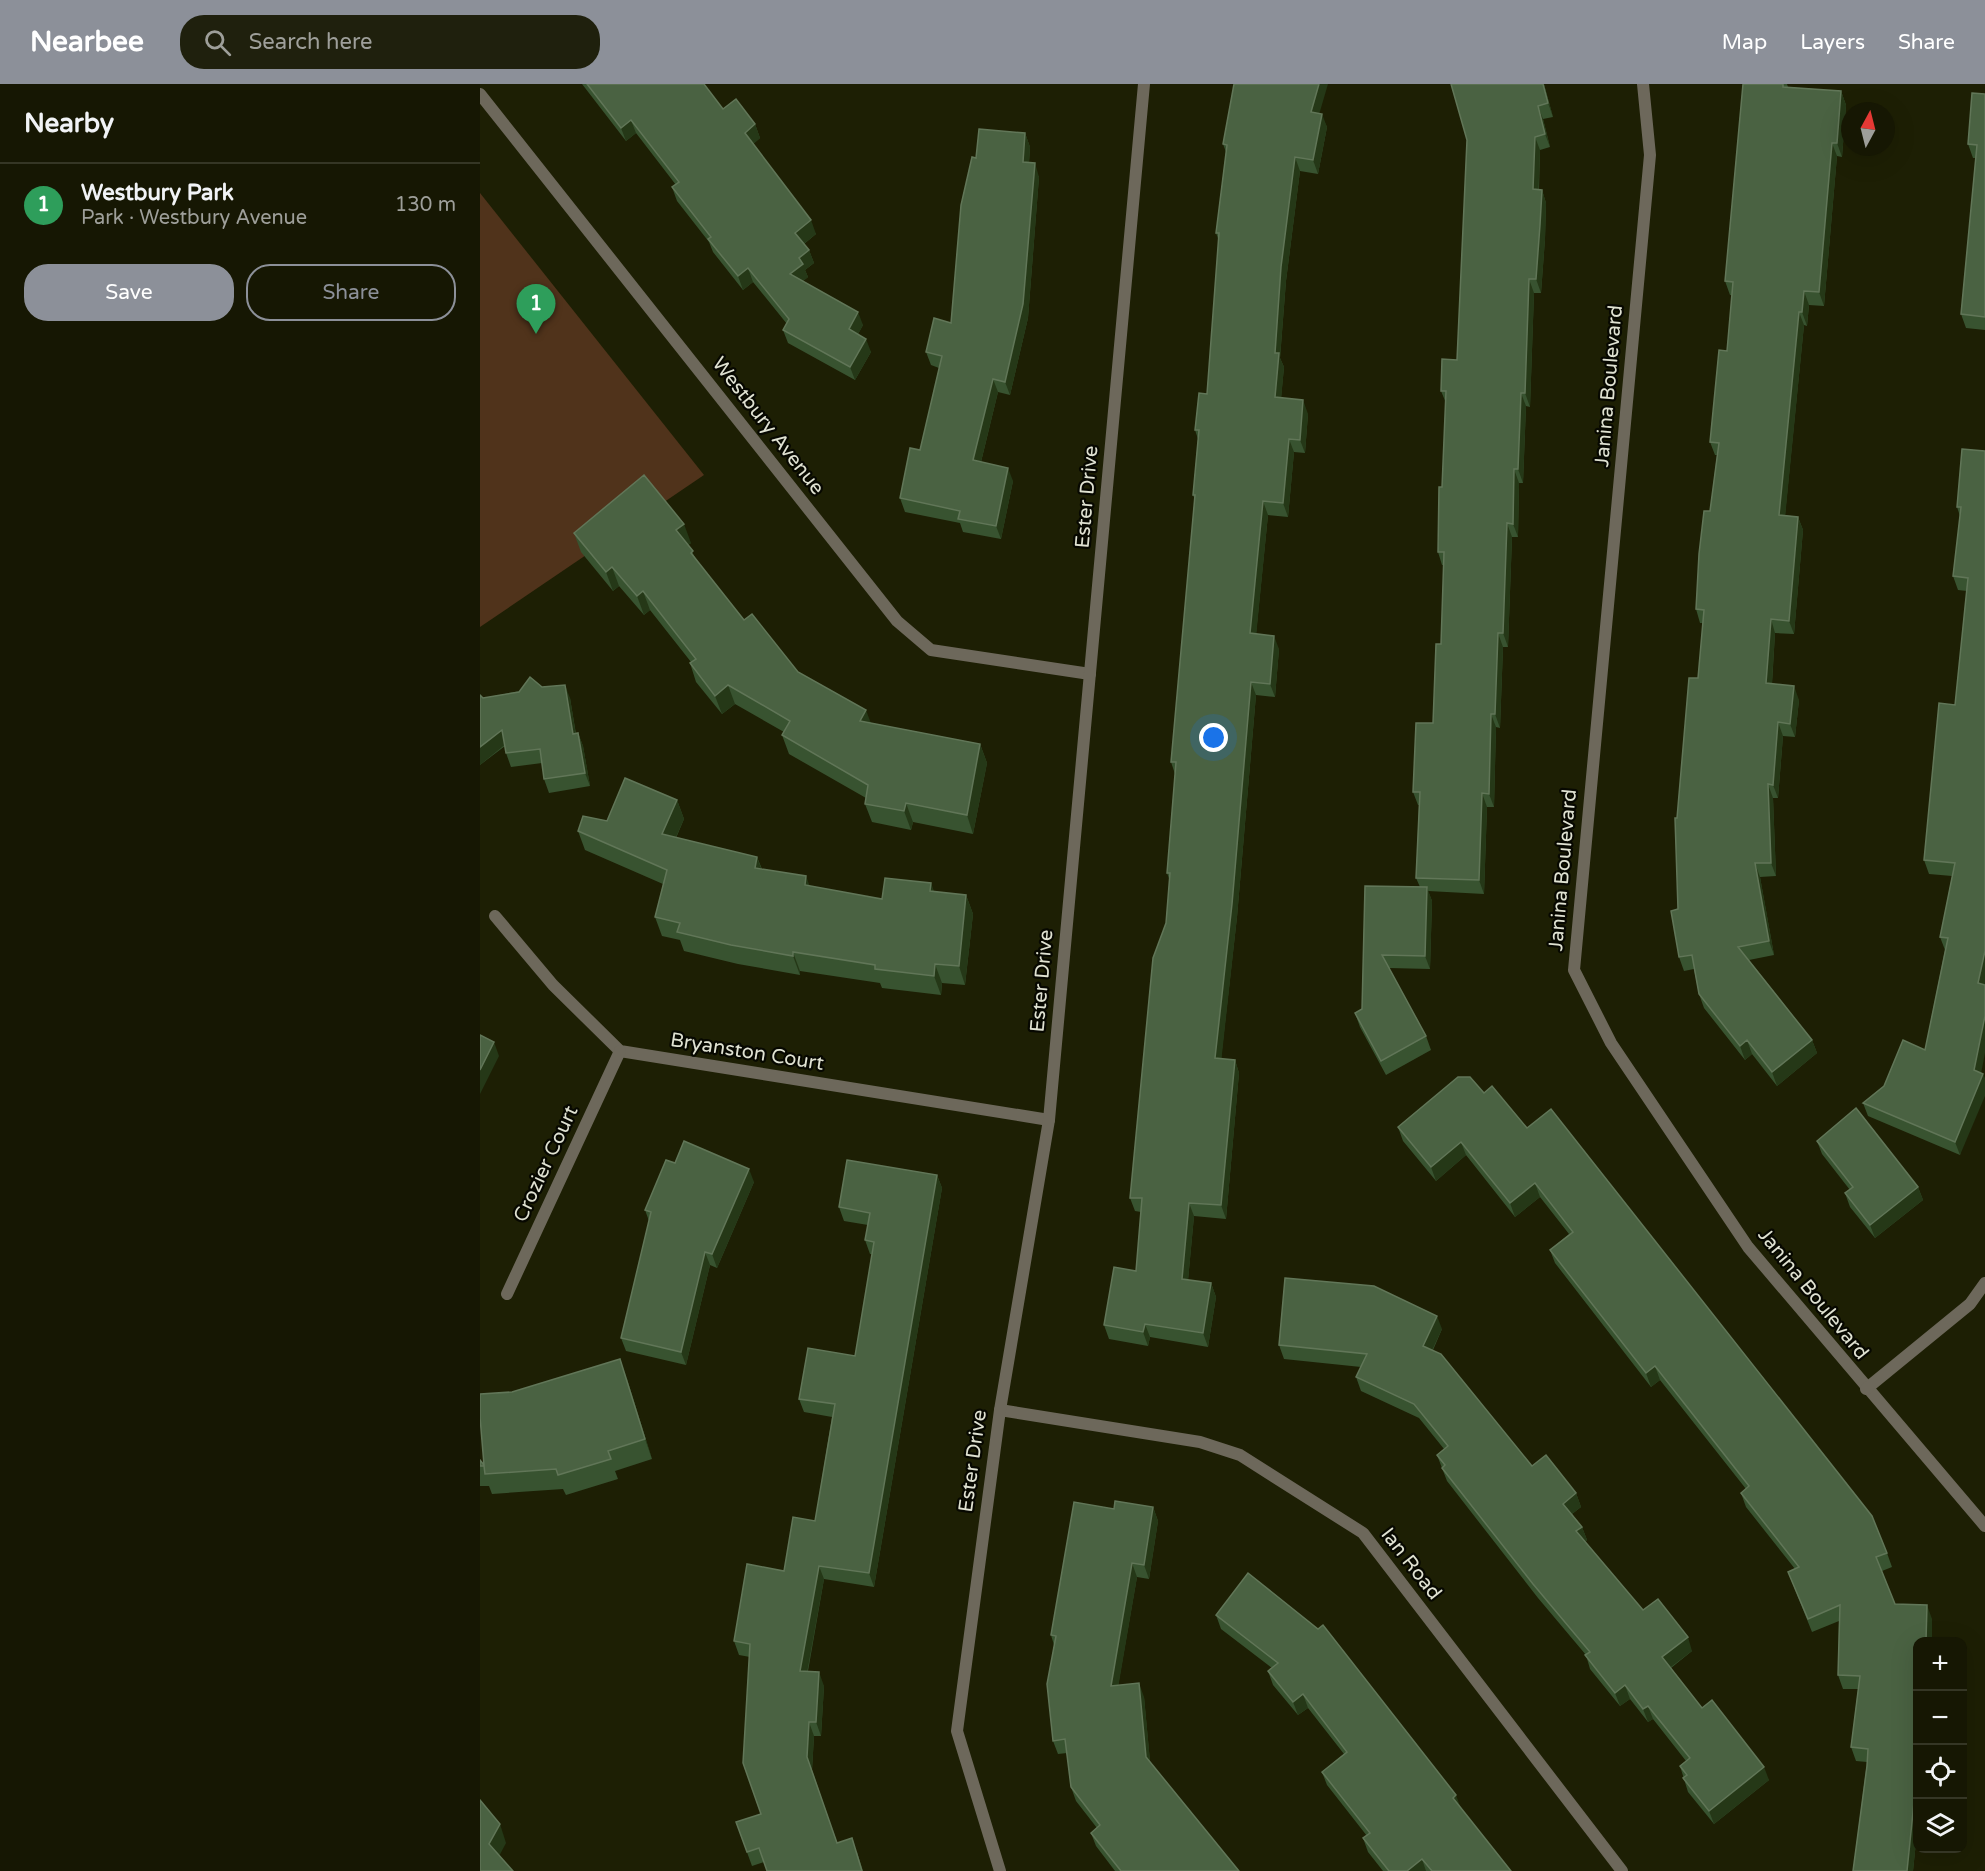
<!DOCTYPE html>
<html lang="en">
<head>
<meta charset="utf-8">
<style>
  :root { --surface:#161703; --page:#1f200d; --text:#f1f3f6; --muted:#9e9f9a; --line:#353625; --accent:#8c9099 }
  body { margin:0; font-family:"Varela Round",sans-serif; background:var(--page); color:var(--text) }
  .controls { position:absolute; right:18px; bottom:18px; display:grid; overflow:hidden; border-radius:12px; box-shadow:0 6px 24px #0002 }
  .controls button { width:54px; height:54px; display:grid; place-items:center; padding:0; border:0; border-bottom:2px solid var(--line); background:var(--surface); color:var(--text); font:30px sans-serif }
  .compass { position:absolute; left:1361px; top:18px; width:54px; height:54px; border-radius:50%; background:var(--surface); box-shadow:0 6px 24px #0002; rotate:7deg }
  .you { position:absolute; left:734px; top:654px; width:21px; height:21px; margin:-15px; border:4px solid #fff; border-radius:50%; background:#1a73e8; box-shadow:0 0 0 9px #1a73e833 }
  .badge { display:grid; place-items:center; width:39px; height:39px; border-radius:50%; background:var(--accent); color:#fff; font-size:20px; font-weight:700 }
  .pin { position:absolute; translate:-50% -50px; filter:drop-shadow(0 2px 3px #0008) }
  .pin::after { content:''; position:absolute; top:32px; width:21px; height:18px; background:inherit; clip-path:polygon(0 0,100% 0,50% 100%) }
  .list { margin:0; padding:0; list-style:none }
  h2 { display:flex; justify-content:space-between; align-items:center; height:78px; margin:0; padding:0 24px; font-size:26px }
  h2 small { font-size:20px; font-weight:400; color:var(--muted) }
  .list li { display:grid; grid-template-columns:39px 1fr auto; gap:18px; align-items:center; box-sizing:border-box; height:84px; padding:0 24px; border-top:2px solid var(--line) }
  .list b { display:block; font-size:22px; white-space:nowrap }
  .list p { margin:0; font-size:20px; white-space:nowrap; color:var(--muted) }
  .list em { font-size:20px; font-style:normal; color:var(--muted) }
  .actions { display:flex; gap:12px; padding:18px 24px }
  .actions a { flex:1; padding:14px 0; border:2px solid var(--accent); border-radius:24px; text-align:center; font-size:21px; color:var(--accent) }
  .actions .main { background:var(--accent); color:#fff }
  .icon { flex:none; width:33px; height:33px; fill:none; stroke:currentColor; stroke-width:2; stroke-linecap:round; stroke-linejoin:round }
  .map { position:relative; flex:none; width:1505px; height:1787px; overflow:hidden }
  header { display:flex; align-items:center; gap:36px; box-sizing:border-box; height:84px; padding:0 30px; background:var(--accent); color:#fff }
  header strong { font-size:28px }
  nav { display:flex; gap:33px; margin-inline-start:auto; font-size:21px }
  .search { width:420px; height:54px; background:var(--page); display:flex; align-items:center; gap:15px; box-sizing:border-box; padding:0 21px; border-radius:24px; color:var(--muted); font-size:22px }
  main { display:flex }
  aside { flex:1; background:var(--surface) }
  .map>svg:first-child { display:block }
  .green { fill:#50331b }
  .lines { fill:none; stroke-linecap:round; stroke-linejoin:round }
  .minor { stroke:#6d685b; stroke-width:12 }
  .wall { fill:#385330 }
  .shaded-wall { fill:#253817 }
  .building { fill:#4a6242; stroke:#617658; stroke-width:1.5 }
  .labels { text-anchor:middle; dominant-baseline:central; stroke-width:4.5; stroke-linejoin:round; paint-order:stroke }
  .street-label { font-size:20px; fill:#e0e2d2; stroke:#070801 }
</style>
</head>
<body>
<header>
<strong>Nearbee</strong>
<div class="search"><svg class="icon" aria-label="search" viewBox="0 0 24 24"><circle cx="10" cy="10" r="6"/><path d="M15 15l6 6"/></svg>Search here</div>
<nav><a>Map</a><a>Layers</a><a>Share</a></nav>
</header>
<main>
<aside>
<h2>Nearby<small></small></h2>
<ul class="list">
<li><span class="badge" style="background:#2e9e5b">1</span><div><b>Westbury Park</b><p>Park · Westbury Avenue</p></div><em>130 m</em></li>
</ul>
<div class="actions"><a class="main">Save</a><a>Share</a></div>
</aside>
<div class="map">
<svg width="1505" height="1787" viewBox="0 0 1505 1787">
  <rect width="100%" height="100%" fill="#1d1f04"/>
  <polygon class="green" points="0,109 224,391 0,543"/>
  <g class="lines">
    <g class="minor">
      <polyline points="1163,0 1170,71 1094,886 1131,959 1268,1163 1505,1442"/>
      <polyline points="0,10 417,537 451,566 610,590"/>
      <polyline points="15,832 73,901 140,967 569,1036"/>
      <polyline points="27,1210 140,967"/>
      <polyline points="1386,1305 1490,1220 1505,1199"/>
      <polyline points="520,1326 720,1358 760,1371 883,1449 1142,1787"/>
      <polyline points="520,1787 477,1647 520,1326 569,1036 664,0"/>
    </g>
  </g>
  <g class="wall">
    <polygon points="102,0 224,0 243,25 275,40 280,54 273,60 336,150 324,160 329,166 334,179 325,186 328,193 323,197 383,241 378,250 391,268 375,296 308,259 303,246 307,240 273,198 263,206 233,168 229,158 197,117 192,103 196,101 156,49 146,57"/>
    <polygon points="971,0 1064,0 1073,33 1063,35 1070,63 1060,66 1059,106 1062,106 1066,119 1065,155 1061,209 1054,209 1050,323 1046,322 1043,399 1039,399 1038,453 1032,453 1028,563 1023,563 1020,644 1016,643 1014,723 1007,723 1004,810 948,807 952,817 950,885 909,884 946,952 951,966 906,991 880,943 875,929 882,925 885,802 940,803 936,794 939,721 938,721 933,708 953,639 961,560 964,481 962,481 958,468 962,403 966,319 961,307 977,276 987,56"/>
    <polygon points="1263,0 1307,0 1308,3 1361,7 1366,21 1362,73 1357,72 1344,222 1329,221 1327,242 1324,241 1305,431 1318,433 1323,446 1314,550 1295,549 1292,600 1319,616 1315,653 1303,652 1298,714 1293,714 1296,792 1280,793 1294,871 1269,876 1332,956 1337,969 1297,1002 1272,970 1265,976 1224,924 1219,910 1214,885 1204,887 1199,873 1197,734 1218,594 1223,539 1220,539 1216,525 1230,427 1237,371 1235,371 1230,358 1247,267 1252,211 1250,211 1245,197"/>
    <polygon points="1505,10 1505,246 1486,244 1481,230 1496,74 1493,74 1488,60"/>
    <polygon points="840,29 847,43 838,90 820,87 806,197 800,274 804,283 801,314 828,330 825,369 814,368 808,433 788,431 776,550 799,565 795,613 776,611 757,833 741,975 755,976 759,989 746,1135 714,1132 708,1196 731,1199 736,1213 728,1263 670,1253 668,1262 629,1255 624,1241 656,1187 661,1128 655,1127 650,1114 686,839 690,797 687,789 695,690 691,678 715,416 713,411 718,355 715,346 727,310 739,157 736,149 746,68 743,60"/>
    <polygon points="545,49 550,63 549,79 559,93 548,234 530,311 518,308 501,378 533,397 521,455 483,448 480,439 425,428 420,414 440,366 459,284 451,281 446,268 471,239 496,74"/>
    <polygon points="1505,367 1501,989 1480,1071 1388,1032 1383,1019 1404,1002 1445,966 1465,866 1460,853 1472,792 1449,790 1444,776 1475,621 1487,507 1478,506 1473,492 1480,432 1477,423"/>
    <polygon points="94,449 211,459 208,461 216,475 264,536 318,588 391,639 500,660 507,679 493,750 433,738 431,746 392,738 385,720 386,714 309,670 302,651 304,648 255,620 242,630 216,598 210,579 211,578 170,526 164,531 139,502 133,507 101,468"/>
    <polygon points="62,603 90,614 96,650 98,649 103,662 110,702 69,709 64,695 62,679 31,683 26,669 25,662 0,681 0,611 3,614"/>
    <polygon points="197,716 204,735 196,754 277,773 282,785 329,802 402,815 454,808 486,811 493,830 485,901 462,899 461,911 402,904 400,899 320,887 320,891 258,880 204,867 200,856 182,852 175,833 183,800 105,766 98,747 127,737"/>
    <polygon points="1004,1009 1047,1044 1407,1469 1412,1483 1402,1487 1415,1520 1452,1535 1437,1748 1433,1787 1373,1787 1387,1678 1376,1677 1371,1663 1378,1605 1363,1605 1358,1591 1359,1537 1332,1548 1308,1488 1315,1485 1266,1423 1261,1409 1266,1405 1180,1296 1171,1303 1075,1179 1070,1166 1089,1150 1060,1113 1035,1133 986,1071 956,1097 923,1057 918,1043"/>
    <polygon points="1337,1057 1438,1103 1443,1116 1395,1154 1370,1123 1365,1109 1370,1106 1342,1070"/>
    <polygon points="195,1079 274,1098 237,1184 230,1181 206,1281 146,1267 141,1254 169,1137 165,1126"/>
    <polygon points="457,1091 462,1104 394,1503 344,1495 328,1587 344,1602 341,1652 334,1652 332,1686 357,1759 377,1768 383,1787 287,1787 284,1778 272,1782 256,1738 281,1730 270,1573 259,1571 254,1557 304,1487 335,1437 352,1333 324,1328 319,1315 375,1272 392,1170 390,1170 385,1156 388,1141 364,1137 359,1123"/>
    <polygon points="962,1245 953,1266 1052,1382 1096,1409 1101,1423 1092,1430 1102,1443 1107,1456 1105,1458 1163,1526 1212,1567 1191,1584 1222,1624 1289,1696 1234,1740 1208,1708 1200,1682 1206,1677 1173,1635 1168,1638 1150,1615 1140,1622 1110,1585 1106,1571 1058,1514 967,1397 957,1371 964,1365 939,1334 881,1307 876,1293 881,1283 804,1275 799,1261"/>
    <polygon points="147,1295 172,1375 135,1387 138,1395 86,1411 83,1405 12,1410 9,1402 0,1402 0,1376 4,1381 32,1308"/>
    <polygon points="673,1423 678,1437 669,1495 657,1493 638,1602 664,1613 670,1678 759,1787 635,1787 616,1762 611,1749 617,1744 596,1717 591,1703 587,1669 578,1670 573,1657 574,1561 571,1551 634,1425"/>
    <polygon points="768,1489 981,1725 1031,1787 903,1787 888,1768 883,1754 887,1752 847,1701 842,1688 864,1670 828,1624 818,1631 793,1601 788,1587 792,1584 741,1545 736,1531"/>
  </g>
  <g class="shaded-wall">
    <polygon points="839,0 848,0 836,41 831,28"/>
    <polygon points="1063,0 1064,0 1073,33 1068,19"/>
    <polygon points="1361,7 1366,21 1362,73 1357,59"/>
    <polygon points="1058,22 1063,35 1070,63 1065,50"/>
    <polygon points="842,30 847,43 838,90 833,76"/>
    <polygon points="151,36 156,49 146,57 141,44"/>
    <polygon points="275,40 280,54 270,63 265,49"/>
    <polygon points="545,49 550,63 548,92 543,78"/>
    <polygon points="1055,53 1060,66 1058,119 1053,105"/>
    <polygon points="1352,59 1357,72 1344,222 1339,208"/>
    <polygon points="815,73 820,87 806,197 800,274 804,283 800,327 795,313 795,269 801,183"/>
    <polygon points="555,79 559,93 548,234 530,311 525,298"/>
    <polygon points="1062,106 1066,119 1065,155 1061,209 1056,195"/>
    <polygon points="331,136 336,150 320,163 315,149"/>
    <polygon points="329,166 334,179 325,186 328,193 315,204 310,190 319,174"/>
    <polygon points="268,184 273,198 263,206 258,192"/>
    <polygon points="1049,195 1054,209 1050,323 1045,309"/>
    <polygon points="1324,207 1329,221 1327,242 1322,228"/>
    <polygon points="378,228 383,241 374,258 369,245"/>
    <polygon points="1319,228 1324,241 1304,444 1299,431"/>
    <polygon points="386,255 391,268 375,296 370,283"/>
    <polygon points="513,295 518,308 498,390 493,376"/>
    <polygon points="1041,309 1046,322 1043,399 1038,385"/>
    <polygon points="823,316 828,330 825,369 820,356"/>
    <polygon points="809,355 814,368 808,433 803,419"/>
    <polygon points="528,384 533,397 521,455 516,442"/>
    <polygon points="1034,385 1039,399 1038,453 1033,440"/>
    <polygon points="783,417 788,431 775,563 770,549"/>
    <polygon points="1318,433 1323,446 1314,550 1309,537"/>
    <polygon points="1027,439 1032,453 1028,563 1023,549"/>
    <polygon points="204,440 211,459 203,465 196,446"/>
    <polygon points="132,483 139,502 133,507 126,488"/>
    <polygon points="163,507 170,526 164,531 157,512"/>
    <polygon points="1291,535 1295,549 1291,613 1286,599"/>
    <polygon points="1018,549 1023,563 1020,644 1015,630"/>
    <polygon points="794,552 799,565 795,613 790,600"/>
    <polygon points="771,598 776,611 757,833 740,988 735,974"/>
    <polygon points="85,601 90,614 98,664 93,650"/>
    <polygon points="248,601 255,620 242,630 235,612"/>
    <polygon points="1314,602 1319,616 1315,653 1310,640"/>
    <polygon points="386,626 393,645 380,637"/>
    <polygon points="1011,630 1016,643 1014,723 1009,710"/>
    <polygon points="1298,638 1303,652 1298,714 1293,701"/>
    <polygon points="22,646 27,659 0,681 0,663"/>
    <polygon points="98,649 103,662 110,702 105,689"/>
    <polygon points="500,660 507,679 493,750 487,731"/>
    <polygon points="1288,700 1293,714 1296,792 1291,779"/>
    <polygon points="1002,709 1007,723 1004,810 999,796"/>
    <polygon points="197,716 204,735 189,769 182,750"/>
    <polygon points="426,719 433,738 431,746 424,727"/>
    <polygon points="277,773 284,792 275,784"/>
    <polygon points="1275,779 1280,793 1294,871 1289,857"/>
    <polygon points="326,792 333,811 325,801"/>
    <polygon points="451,799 458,818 450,807"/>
    <polygon points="947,803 952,817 950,885 945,872"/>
    <polygon points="486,811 493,830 485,901 479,882"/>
    <polygon points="1505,867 1505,903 1498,899"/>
    <polygon points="313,868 320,887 320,891 313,872"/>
    <polygon points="455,880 462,899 461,911 454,892"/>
    <polygon points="1505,932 1505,969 1499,1000 1494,986"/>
    <polygon points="1267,956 1272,970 1265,976 1260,962"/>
    <polygon points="1332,956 1337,969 1297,1002 1292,988"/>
    <polygon points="14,958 19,972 0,1010 0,986"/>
    <polygon points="755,976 759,989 746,1135 741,1121"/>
    <polygon points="1503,990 1505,994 1505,1012 1480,1071 1475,1058"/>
    <polygon points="981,1058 986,1071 956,1097 951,1083"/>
    <polygon points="269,1085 274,1098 237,1184 232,1170"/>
    <polygon points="457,1091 462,1104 394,1503 389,1489"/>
    <polygon points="1055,1099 1060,1113 1035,1133 1030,1119"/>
    <polygon points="1438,1103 1443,1116 1395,1154 1390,1141"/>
    <polygon points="709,1119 714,1132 707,1208 702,1195"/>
    <polygon points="225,1168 230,1181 206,1281 201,1268"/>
    <polygon points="731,1199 736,1213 728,1263 723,1249"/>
    <polygon points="957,1232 962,1245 948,1275 943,1262"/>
    <polygon points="665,1240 670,1253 668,1262 663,1248"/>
    <polygon points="140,1275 147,1295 172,1375 165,1355"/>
    <polygon points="1175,1282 1180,1296 1171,1303 1166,1289"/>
    <polygon points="1096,1409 1101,1423 1088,1433 1083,1420"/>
    <polygon points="673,1423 678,1437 669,1495 664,1481"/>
    <polygon points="1102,1443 1107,1456 1101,1461 1096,1447"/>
    <polygon points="652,1479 657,1493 636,1616 631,1602"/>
    <polygon points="339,1482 344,1495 325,1600 320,1587"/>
    <polygon points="1447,1521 1452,1535 1452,1557 1446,1557"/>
    <polygon points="1208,1553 1212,1567 1187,1586 1182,1573"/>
    <polygon points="339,1588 344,1602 341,1652 336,1638"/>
    <polygon points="659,1599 664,1613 671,1687 666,1673"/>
    <polygon points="1145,1601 1150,1615 1140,1622 1135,1609"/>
    <polygon points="823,1610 828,1624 818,1631 813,1618"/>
    <polygon points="1168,1622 1173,1635 1168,1638 1163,1625"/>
    <polygon points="329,1638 334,1652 332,1686 327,1673"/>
    <polygon points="1284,1683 1289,1696 1234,1740 1229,1727"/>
    <polygon points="1437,1689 1437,1748 1433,1787 1427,1787"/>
    <polygon points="976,1711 981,1725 973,1714"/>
    <polygon points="20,1740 26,1759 16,1778 9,1760"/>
    <polygon points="942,1775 946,1787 927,1787"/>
  </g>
  <g class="building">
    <polygon points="107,0 224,0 243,25 256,15 275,40 265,49 331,136 315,149 329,166 319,174 323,180 310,190 378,228 369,245 386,255 370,283 303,246 309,235 268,184 258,192 228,155 231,153 192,103 199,98 151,36 141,44"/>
    <polygon points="754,0 839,0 831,28 842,30 833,76 815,73 801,183 795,269 799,269 795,313 823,316 820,356 809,355 803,419 783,417 770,549 794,552 790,600 771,598 752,820 735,974 755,976 741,1121 709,1119 702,1195 731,1199 723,1249 665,1240 663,1248 624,1241 634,1183 656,1187 662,1114 650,1114 673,874 686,839 690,789 687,789 696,678 691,678 715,411 713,411 719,346 715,346 719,309 727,310 739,149 736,149 747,61 743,60"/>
    <polygon points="971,0 1063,0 1068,19 1058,22 1065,50 1055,53 1053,105 1062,106 1060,141 1056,195 1049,195 1045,309 1041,309 1038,385 1034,385 1033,440 1027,439 1023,549 1018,549 1015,630 1011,630 1009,710 1002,709 999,796 936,794 940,708 933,708 936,639 953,639 956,560 961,560 964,468 958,468 959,403 962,403 966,307 961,307 962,275 977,276 987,56"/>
    <polygon points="1263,0 1303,0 1303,3 1361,7 1357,59 1352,59 1339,208 1324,207 1322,228 1319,228 1299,431 1318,433 1309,537 1291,535 1286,599 1314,602 1310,640 1298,638 1293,701 1288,700 1291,779 1275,779 1289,857 1258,863 1332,956 1292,988 1267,956 1260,962 1219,910 1212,871 1199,873 1191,827 1198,825 1195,734 1197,734 1209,594 1218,594 1224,526 1216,525 1219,470 1224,427 1230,427 1239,359 1230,358 1239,266 1247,267 1253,198 1245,197"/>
    <polygon points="1492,9 1505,10 1505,233 1481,230 1497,61 1488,60"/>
    <polygon points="499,45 545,49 543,78 555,79 543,220 525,298 513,295 493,376 528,384 516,442 478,435 480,427 420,414 430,364 440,366 462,272 446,268 454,234 471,239 481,121 492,73 496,74"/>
    <polygon points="1482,365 1505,367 1505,867 1498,899 1505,901 1505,932 1494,986 1503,990 1475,1058 1383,1019 1404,1002 1423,956 1445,966 1468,854 1460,853 1475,779 1444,776 1459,619 1475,621 1485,523 1488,494 1473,492 1481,423 1477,423"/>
    <polygon points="164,391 204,440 196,446 213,467 211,469 264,536 272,530 318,588 386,626 380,637 500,660 487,731 426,719 424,727 385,720 388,701 302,651 310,637 248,601 235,612 210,579 216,575 163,507 157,512 132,483 126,488 94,449"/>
    <polygon points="50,593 62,603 85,601 93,650 98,649 105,689 64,695 60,665 26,669 22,646 0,663 0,611 3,614 39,608"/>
    <polygon points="145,694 197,716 182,750 277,773 275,784 326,792 325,801 402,815 405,794 451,799 450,807 486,811 479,882 455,880 454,892 395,885 395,881 313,868 313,872 251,861 197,848 200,839 175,833 187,786 98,747 103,732 127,737"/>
    <polygon points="885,802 947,803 945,872 902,871 946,952 901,977 875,929 882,925"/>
    <polygon points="0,951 14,958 0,986"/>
    <polygon points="978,993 990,993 1004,1009 1012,1002 1047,1044 1071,1025 1392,1432 1407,1469 1396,1473 1415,1520 1447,1521 1446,1557 1437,1557 1437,1689 1427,1787 1373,1787 1387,1682 1388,1665 1371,1663 1380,1592 1358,1591 1360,1521 1328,1535 1308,1488 1319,1483 1261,1409 1269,1402 1175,1282 1166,1289 1070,1166 1093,1148 1055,1099 1030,1119 981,1058 951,1083 918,1043"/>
    <polygon points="1376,1024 1438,1103 1390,1141 1365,1109 1373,1103 1337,1057"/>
    <polygon points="204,1057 269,1085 232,1170 225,1168 201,1268 141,1254 171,1128 165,1126 186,1076 195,1079"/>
    <polygon points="367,1076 457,1091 389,1489 339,1482 320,1587 339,1588 336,1638 329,1638 327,1673 357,1759 372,1754 382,1787 287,1787 279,1764 267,1768 256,1738 281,1730 263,1679 270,1560 254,1557 267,1480 304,1487 313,1433 335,1437 355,1320 319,1315 328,1264 375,1272 394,1158 385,1156 390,1129 359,1123"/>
    <polygon points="805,1194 894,1202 957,1232 943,1262 961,1270 1052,1382 1066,1371 1096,1409 1083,1420 1102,1443 1096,1447 1163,1526 1178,1515 1208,1553 1182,1573 1222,1624 1232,1616 1284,1683 1229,1727 1203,1694 1207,1691 1200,1682 1210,1674 1168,1622 1163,1625 1145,1601 1135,1609 1105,1571 1110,1568 1053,1500 962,1384 965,1381 957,1371 968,1362 934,1320 876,1293 887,1270 799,1261"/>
    <polygon points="140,1275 165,1355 128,1367 131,1375 78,1391 76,1385 5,1390 4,1382 0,1382 0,1376 4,1381 0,1333 0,1310 32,1308"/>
    <polygon points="635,1417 673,1423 664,1481 652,1479 631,1602 659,1599 666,1673 759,1787 641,1787 611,1749 620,1741 591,1703 585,1655 573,1657 567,1600 576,1552 571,1551 594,1418 634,1425"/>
    <polygon points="768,1489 838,1545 843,1541 976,1711 973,1714 1031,1787 952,1787 942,1775 927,1787 909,1787 883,1754 890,1749 842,1688 867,1668 823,1610 813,1618 788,1587 798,1579 736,1531"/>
    <polygon points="0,1716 20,1740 9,1760 33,1787 0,1787"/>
  </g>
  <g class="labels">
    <g class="street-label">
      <text transform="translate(1129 302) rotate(-85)">Janina Boulevard</text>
      <text transform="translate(288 342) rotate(52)">Westbury Avenue</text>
      <text transform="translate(607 413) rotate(-85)">Ester Drive</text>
      <text transform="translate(1083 786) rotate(-85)">Janina Boulevard</text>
      <text transform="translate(562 897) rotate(-85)">Ester Drive</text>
      <text transform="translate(267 968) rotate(9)">Bryanston Court</text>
      <text transform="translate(66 1080) rotate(-65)">Crozier Court</text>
      <text transform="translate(1333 1210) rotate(51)">Janina Boulevard</text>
      <text transform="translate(493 1377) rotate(-82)">Ester Drive</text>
      <text transform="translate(931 1480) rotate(52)">Ian Road</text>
    </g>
  </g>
</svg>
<div class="controls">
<button>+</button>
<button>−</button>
<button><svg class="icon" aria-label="locate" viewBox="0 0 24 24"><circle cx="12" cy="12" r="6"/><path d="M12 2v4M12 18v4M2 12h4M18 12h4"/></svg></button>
<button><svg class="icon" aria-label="layers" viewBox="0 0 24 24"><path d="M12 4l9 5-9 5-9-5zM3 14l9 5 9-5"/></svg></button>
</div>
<svg class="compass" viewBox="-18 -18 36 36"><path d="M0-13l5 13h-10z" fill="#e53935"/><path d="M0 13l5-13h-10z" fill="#9e9f9a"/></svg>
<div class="you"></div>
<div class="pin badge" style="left:56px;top:250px;background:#2e9e5b">1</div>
</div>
</main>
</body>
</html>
